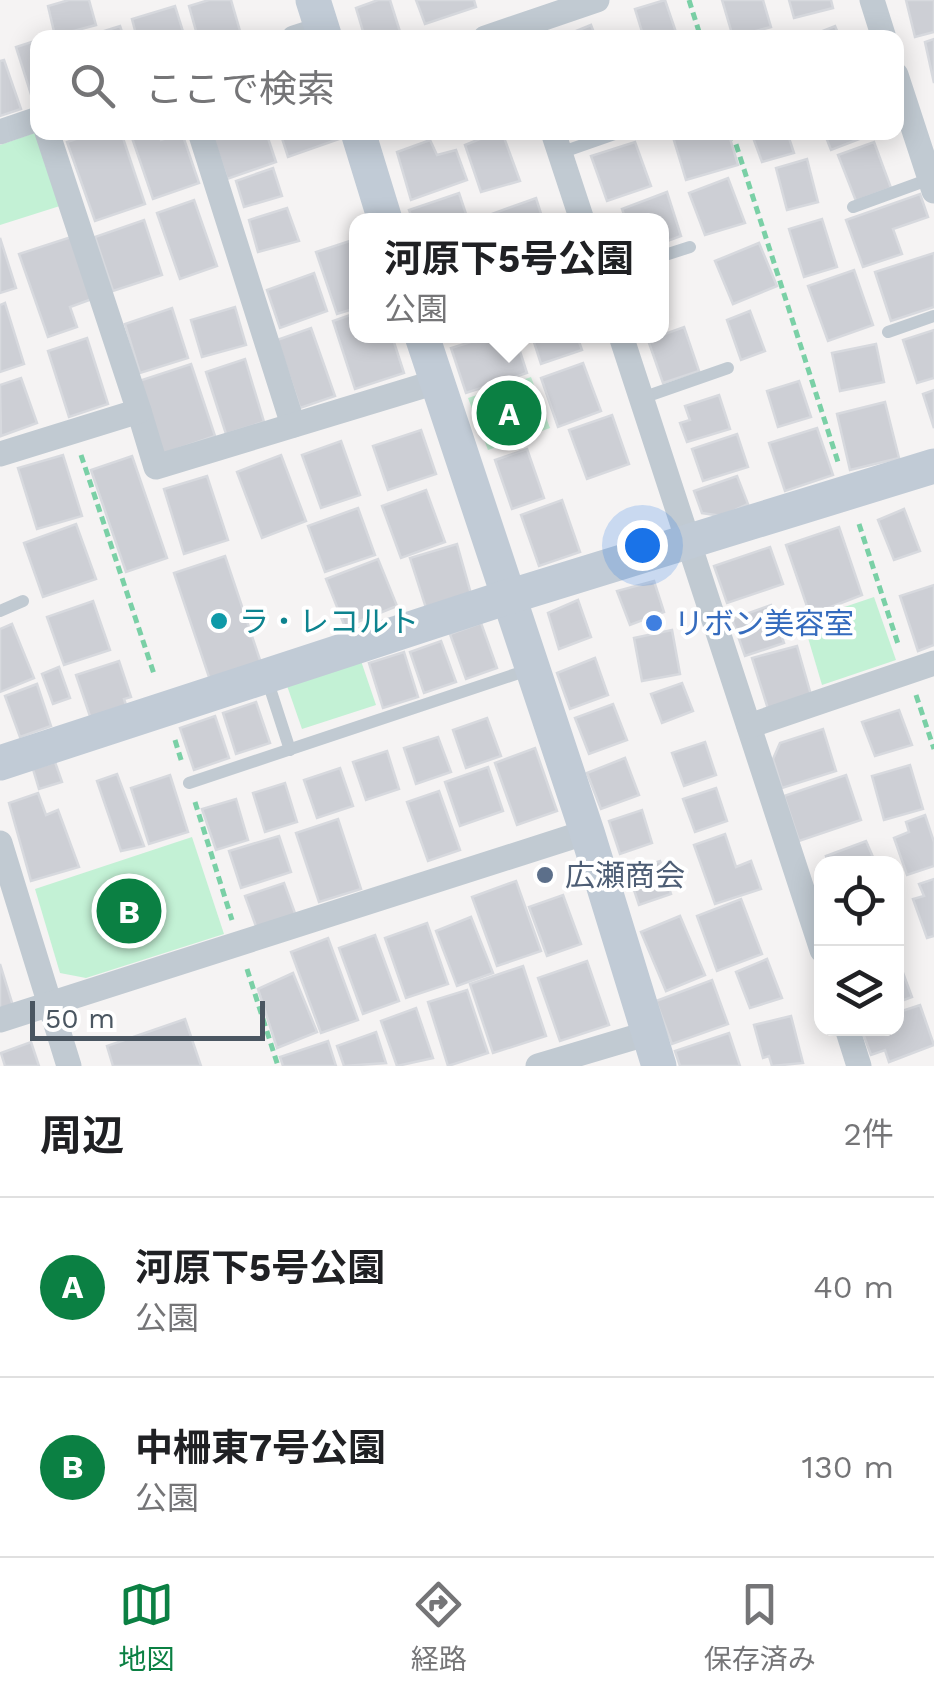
<!DOCTYPE html>
<html lang="ja">
<head>
<meta charset="utf-8">
<style>
  :root { --surface:#fff; --page:#f2f2f2; --text:#202124; --muted:#757577; --line:#e0e0e0; --accent:#0b8043 }
  body { margin:0; font-family:"Work Sans","Noto Sans JP",sans-serif; background:var(--page); color:var(--text) }
  .controls { position:absolute; right:30px; bottom:30px; display:grid; overflow:hidden; border-radius:20px; box-shadow:0 5px 25px #0003 }
  .controls button { width:90px; height:90px; display:grid; place-items:center; padding:0; border:0; border-bottom:2px solid var(--line); background:var(--surface); color:var(--text); font:50px sans-serif }
  .scale { position:absolute; left:30px; bottom:25px; width:235px; box-sizing:border-box; padding-left:10px; border:5px solid #4a5661; border-top:0; font-size:28px; line-height:35px; white-space:nowrap; color:#4a5661; -webkit-text-stroke:8px #fff; paint-order:stroke }
  .you { position:absolute; left:642px; top:545px; width:35px; height:35px; margin:-25px; border:8px solid #fff; border-radius:50%; background:#1a73e8; box-shadow:0 0 0 15px #1a73e833 }
  .badge { display:grid; place-items:center; width:65px; height:65px; border-radius:50%; background:var(--accent); color:#fff; font-size:32px; font-weight:700 }
  .pin { position:absolute; translate:-50% -50%; border:5px solid #fff; box-shadow:0 2px 10px #0006 }
  .popup { position:absolute; left:349px; top:213px; width:320px; height:130px; box-sizing:border-box; display:grid; place-content:center; border-radius:20px; background:var(--surface); filter:drop-shadow(0 2px 8px #0005); font-size:32px; white-space:nowrap; color:var(--muted) }
  .popup b { font-size:38px; color:var(--text) }
  .popup::after { content:''; position:absolute; left:50%; top:100%; margin-left:-20px; border:20px solid transparent; border-top-color:var(--surface) }
  .list { margin:0; padding:0; list-style:none }
  h2 { display:flex; justify-content:space-between; align-items:center; height:130px; margin:0; padding:0 40px; font-size:42px }
  h2 small { font-size:32px; font-weight:400; color:var(--muted) }
  .list li { display:grid; grid-template-columns:65px 1fr auto; gap:30px; align-items:center; box-sizing:border-box; height:180px; padding:0 40px; border-top:2px solid var(--line) }
  .list b { display:block; font-size:38px; white-space:nowrap }
  .list p { margin:0; font-size:32px; white-space:nowrap; color:var(--muted) }
  .list em { font-size:32px; font-style:normal; color:var(--muted) }
  .icon { flex:none; width:55px; height:55px; fill:none; stroke:currentColor; stroke-width:2; stroke-linecap:round; stroke-linejoin:round }
  .map { position:relative; flex:none; width:934px; height:1066px; overflow:hidden }
  .search { position:absolute; background:var(--surface); box-shadow:0 5px 25px #0003; left:30px; right:30px; top:30px; height:110px; display:flex; align-items:center; gap:25px; box-sizing:border-box; padding:0 35px; border-radius:20px; color:var(--muted); font-size:38px }
  .sheet { height:490px; background:var(--surface) }
  nav { display:flex; justify-content:space-around; align-items:center; box-sizing:border-box; height:140px; border-top:2px solid var(--line); background:var(--surface); font-size:28px; color:var(--muted) }
  nav a { display:grid; justify-items:center; gap:5px }
  nav .on { color:var(--accent) }
  .map>svg:first-child { display:block }
  .green { fill:#c3f1d5 }
  .building { fill:#cdcfd5; stroke:#d7d9de; stroke-width:2.5 }
  .lines { fill:none; stroke-linecap:round; stroke-linejoin:round }
  .path { stroke:#7ad0a6; stroke-width:5; stroke-dasharray:8 5; stroke-linecap:butt }
  .lane { stroke:#c1cad2; stroke-width:12 }
  .street { stroke:#c1cad2; stroke-width:25 }
  .secondary { stroke:#c1cbd6; stroke-width:35 }
  .culture-dot { fill:#0f9aa8; stroke:#fff; stroke-width:4 }
  .shop-dot { fill:#3f7fe0; stroke:#fff; stroke-width:4 }
  .service-dot { fill:#5c6f8a; stroke:#fff; stroke-width:4 }
  .labels { text-anchor:middle; dominant-baseline:central; stroke-width:8; stroke-linejoin:round; paint-order:stroke }
  .culture-label { font-size:30px; fill:#0d838f; stroke:#fff; text-anchor:start }
  .shop-label { font-size:30px; fill:#366cbe; stroke:#fff; text-anchor:start }
  .service-label { font-size:30px; fill:#4e5e75; stroke:#fff; text-anchor:start }
</style>
</head>
<body>
<div class="map">
<svg width="934" height="1066" viewBox="0 0 934 1066">
  <rect width="100%" height="100%" fill="#f5f3f3"/>
  <g class="green">
    <polygon points="37,132 63,205 0,225 0,145"/>
    <polygon points="531,377 550,428 488,450 468,398"/>
    <polygon points="874,597 896,660 822,685 803,621"/>
    <polygon points="359,655 376,705 302,729 285,680"/>
    <polygon points="192,837 224,934 86,978 60,973 35,889"/>
  </g>
  <g class="building">
    <polygon points="69,0 89,0 96,25 55,36 48,6"/>
    <polygon points="209,0 231,0 242,38 198,38 189,6"/>
    <polygon points="378,0 390,0 402,38 365,38 356,8"/>
    <polygon points="416,0 474,0 476,7 425,24"/>
    <polygon points="665,0 678,38 644,38 635,9"/>
    <polygon points="722,0 763,0 771,27 733,37"/>
    <polygon points="789,0 831,0 833,8 794,18"/>
    <polygon points="906,0 934,0 934,32 915,37"/>
    <polygon points="175,6 185,38 137,38 132,19"/>
    <polygon points="591,25 596,38 559,38"/>
    <polygon points="120,26 124,38 82,38"/>
    <polygon points="835,26 840,38 805,38"/>
    <polygon points="934,39 934,83 925,42"/>
    <polygon points="38,40 38,106 35,107 16,47"/>
    <polygon points="4,60 21,109 0,116 0,61"/>
    <polygon points="96,132 121,132 145,204 95,221 67,142"/>
    <polygon points="130,132 158,132 161,140 182,133 199,183 153,199"/>
    <polygon points="211,132 266,132 276,162 227,179"/>
    <polygon points="280,132 340,132 342,138 288,157"/>
    <polygon points="497,132 502,132 520,181 481,192 465,145"/>
    <polygon points="689,132 728,132 738,165 686,180 673,137"/>
    <polygon points="751,132 787,132 794,153 762,162"/>
    <polygon points="824,132 865,132 867,136 831,150"/>
    <polygon points="430,140 437,155 456,150 467,180 411,200 397,152"/>
    <polygon points="635,142 651,186 607,201 591,156"/>
    <polygon points="874,142 891,188 856,201 838,155"/>
    <polygon points="807,159 818,202 787,210 776,168"/>
    <polygon points="273,168 282,196 244,207 236,181"/>
    <polygon points="728,178 745,223 705,235 689,193"/>
    <polygon points="667,192 681,236 662,243 662,220 626,220 622,209"/>
    <polygon points="459,193 468,220 413,220 409,210"/>
    <polygon points="920,194 928,217 893,229 902,254 863,267 846,220"/>
    <polygon points="536,198 543,220 490,220 489,215"/>
    <polygon points="194,200 217,266 180,279 157,213"/>
    <polygon points="287,208 299,241 258,252 249,220"/>
    <polygon points="822,219 837,267 804,277 789,229"/>
    <polygon points="144,220 162,275 113,291 95,237"/>
    <polygon points="71,237 92,299 70,307 77,327 48,337 19,254"/>
    <polygon points="0,238 16,288 0,293"/>
    <polygon points="356,239 356,308 337,314 316,252"/>
    <polygon points="759,243 777,286 733,304 715,261"/>
    <polygon points="934,253 934,307 891,321 875,272"/>
    <polygon points="854,270 873,325 828,341 808,286"/>
    <polygon points="314,273 327,311 280,328 267,290"/>
    <polygon points="5,303 24,364 0,372 0,305"/>
    <polygon points="235,307 246,345 202,357 191,320"/>
    <polygon points="172,308 188,358 140,373 125,324"/>
    <polygon points="750,311 765,351 741,360 727,320"/>
    <polygon points="356,313 356,336 392,336 404,373 355,389 333,321"/>
    <polygon points="684,327 699,371 663,383 648,340"/>
    <polygon points="311,328 335,396 300,408 277,340"/>
    <polygon points="934,330 934,378 917,383 903,340"/>
    <polygon points="490,336 515,336 527,373 466,393 451,348"/>
    <polygon points="532,336 577,336 582,350 541,364"/>
    <polygon points="87,338 108,404 69,417 48,351"/>
    <polygon points="876,344 884,382 840,391 832,353"/>
    <polygon points="245,359 264,422 226,434 206,372"/>
    <polygon points="583,363 601,411 558,427 541,378"/>
    <polygon points="191,364 215,436 163,454 139,381"/>
    <polygon points="21,378 37,423 1,436 0,385"/>
    <polygon points="799,381 811,417 778,427 767,391"/>
    <polygon points="934,390 934,428 923,394"/>
    <polygon points="719,395 730,429 687,442 680,423 690,420 685,406"/>
    <polygon points="885,402 899,458 850,470 837,414"/>
    <polygon points="612,415 629,464 587,479 569,430"/>
    <polygon points="817,428 833,475 785,491 769,443"/>
    <polygon points="421,430 436,474 388,490 373,446"/>
    <polygon points="737,434 748,467 703,481 692,449"/>
    <polygon points="341,441 360,495 321,508 302,455"/>
    <polygon points="527,449 544,498 512,509 495,460"/>
    <polygon points="63,455 82,516 37,529 18,468"/>
    <polygon points="281,455 306,521 262,538 237,472"/>
    <polygon points="132,456 167,558 126,572 91,470"/>
    <polygon points="207,476 228,540 184,554 164,489"/>
    <polygon points="737,476 748,504 722,516 702,513 694,491"/>
    <polygon points="426,490 445,542 401,558 382,506"/>
    <polygon points="562,500 580,552 539,566 521,515"/>
    <polygon points="358,508 375,555 325,572 308,526"/>
    <polygon points="904,509 920,551 894,560 878,520"/>
    <polygon points="76,524 96,579 43,597 24,543"/>
    <polygon points="839,527 862,595 810,615 786,545"/>
    <polygon points="457,544 471,594 426,608 410,558"/>
    <polygon points="770,547 783,584 727,603 714,566"/>
    <polygon points="225,556 263,669 212,686 174,573"/>
    <polygon points="378,559 397,606 345,627 326,579"/>
    <polygon points="654,581 664,612 630,625 617,591"/>
    <polygon points="934,585 934,645 918,651 900,596"/>
    <polygon points="578,600 591,637 559,649 548,613"/>
    <polygon points="93,601 110,650 64,665 47,617"/>
    <polygon points="771,605 784,643 745,656 732,619"/>
    <polygon points="481,623 497,668 466,679 450,634"/>
    <polygon points="12,624 34,678 0,692 0,629"/>
    <polygon points="672,630 680,674 642,681 634,638"/>
    <polygon points="441,641 456,682 424,693 410,652"/>
    <polygon points="797,646 811,695 769,712 752,658"/>
    <polygon points="404,652 418,697 383,708 369,663"/>
    <polygon points="595,658 608,695 570,709 557,673"/>
    <polygon points="119,661 131,697 124,699 129,714 93,725 76,675"/>
    <polygon points="59,667 70,698 53,704 42,674"/>
    <polygon points="682,683 693,711 662,723 651,694"/>
    <polygon points="37,684 51,726 20,737 5,696"/>
    <polygon points="256,702 270,743 236,754 223,713"/>
    <polygon points="613,704 627,740 589,754 575,718"/>
    <polygon points="899,710 912,745 875,756 862,722"/>
    <polygon points="215,716 229,758 194,770 180,728"/>
    <polygon points="487,718 501,756 466,768 453,730"/>
    <polygon points="823,729 836,771 782,788 773,759 780,743"/>
    <polygon points="438,737 451,772 416,784 404,748"/>
    <polygon points="705,742 716,775 684,786 672,753"/>
    <polygon points="535,748 557,811 517,825 495,763"/>
    <polygon points="387,751 399,789 366,800 353,762"/>
    <polygon points="625,758 639,795 601,809 587,773"/>
    <polygon points="55,762 62,782 39,789 33,769"/>
    <polygon points="910,765 923,809 884,820 872,776"/>
    <polygon points="488,767 503,811 460,826 445,782"/>
    <polygon points="340,768 353,806 317,818 304,780"/>
    <polygon points="117,774 144,846 121,851 97,781"/>
    <polygon points="170,775 188,832 149,844 131,788"/>
    <polygon points="846,775 861,820 799,841 784,796"/>
    <polygon points="285,783 297,822 265,832 253,793"/>
    <polygon points="716,788 727,821 695,832 683,799"/>
    <polygon points="439,791 460,850 428,861 407,802"/>
    <polygon points="38,793 46,815 58,810 79,867 31,881 9,803"/>
    <polygon points="236,799 248,840 216,850 202,809"/>
    <polygon points="642,810 652,843 620,854 609,821"/>
    <polygon points="925,815 934,842 934,866 907,875 894,838 909,832 906,822"/>
    <polygon points="338,819 361,889 319,902 296,833"/>
    <polygon points="725,834 736,867 751,861 761,889 715,904 694,845"/>
    <polygon points="279,836 291,872 241,888 229,851"/>
    <polygon points="866,841 876,864 829,864 826,856"/>
    <polygon points="660,861 671,894 639,905 628,872"/>
    <polygon points="934,879 934,936 927,938 913,899 924,896 919,884"/>
    <polygon points="516,881 541,951 497,966 472,897"/>
    <polygon points="284,883 296,916 257,929 245,896"/>
    <polygon points="563,895 581,944 547,956 529,907"/>
    <polygon points="741,899 762,954 717,971 697,916"/>
    <polygon points="680,916 705,975 666,991 641,932"/>
    <polygon points="471,917 493,973 457,986 436,931"/>
    <polygon points="427,923 448,984 406,998 385,938"/>
    <polygon points="375,935 399,1001 363,1014 339,948"/>
    <polygon points="328,938 358,1020 321,1033 291,952"/>
    <polygon points="896,954 912,997 896,1003"/>
    <polygon points="767,959 782,998 750,1008 736,972"/>
    <polygon points="587,961 609,1025 560,1041 538,978"/>
    <polygon points="0,964 13,1006 0,1010"/>
    <polygon points="523,966 546,1036 493,1053 470,984"/>
    <polygon points="293,973 317,1032 277,1048 258,989"/>
    <polygon points="712,980 728,1024 672,1044 656,1001"/>
    <polygon points="467,990 488,1053 448,1066 428,1002"/>
    <polygon points="920,1005 934,1045 889,1062 885,1050 871,1055 861,1028 896,1028 896,1013"/>
    <polygon points="416,1008 433,1058 397,1066 381,1021"/>
    <polygon points="791,1016 803,1063 772,1066 769,1056 763,1058 754,1025"/>
    <polygon points="185,1019 201,1066 113,1066 107,1046"/>
    <polygon points="376,1032 386,1063 344,1066 337,1046"/>
    <polygon points="729,1033 740,1066 680,1066 675,1051"/>
    <polygon points="328,1041 336,1066 283,1066 280,1057"/>
    <polygon points="31,1042 39,1066 5,1066 1,1053"/>
  </g>
  <g class="lines">
    <g class="path">
      <polyline points="689,0 701,38"/>
      <polyline points="732,132 838,462"/>
      <polyline points="81,455 155,677"/>
      <polyline points="859,524 899,647"/>
      <polyline points="916,695 934,749"/>
      <polyline points="175,740 182,763"/>
      <polyline points="195,802 232,920"/>
      <polyline points="247,969 278,1066"/>
    </g>
    <g class="lane">
      <polyline points="560,153 620,132"/>
      <polyline points="853,207 930,179"/>
      <polyline points="662,256 690,247"/>
      <polyline points="888,332 934,316"/>
      <polyline points="642,398 728,368"/>
      <polyline points="0,611 23,601"/>
      <polyline points="266,676 290,750"/>
      <polyline points="189,783 528,670"/>
    </g>
    <g class="street">
      <polyline points="872,0 884,38"/>
      <polyline points="294,38 322,29"/>
      <polyline points="485,38 597,0"/>
      <polyline points="896,75 934,191"/>
      <polyline points="0,132 38,119"/>
      <polyline points="200,132 293,425"/>
      <polyline points="553,132 582,220"/>
      <polyline points="621,336 822,950"/>
      <polyline points="139,411 156,467 436,382"/>
      <polyline points="0,454 139,411 47,132"/>
      <polyline points="749,726 934,663"/>
      <polyline points="0,843 69,1066"/>
      <polyline points="0,1020 587,832"/>
      <polyline points="847,1028 859,1066"/>
      <polyline points="538,1066 649,1033"/>
    </g>
    <g class="secondary">
      <polyline points="313,0 325,38"/>
      <polyline points="358,132 385,220"/>
      <polyline points="422,336 587,832 659,1066"/>
      <polyline points="0,763 508,597 934,466"/>
    </g>
  </g>
  <circle class="culture-dot" cx="219" cy="621" r="10"/>
  <circle class="shop-dot" cx="654" cy="623" r="10"/>
  <circle class="service-dot" cx="545" cy="875" r="10"/>
  <g class="labels">
    <g class="culture-label">
      <text x="239" y="621">ラ・レコルト</text>
    </g>
    <g class="shop-label">
      <text x="674" y="623">リボン美容室</text>
    </g>
    <g class="service-label">
      <text x="565" y="875">広瀬商会</text>
    </g>
  </g>
</svg>
<div class="controls">
<button><svg class="icon" aria-label="locate" viewBox="0 0 24 24"><circle cx="12" cy="12" r="6"/><path d="M12 2v4M12 18v4M2 12h4M18 12h4"/></svg></button>
<button><svg class="icon" aria-label="layers" viewBox="0 0 24 24"><path d="M12 4l9 5-9 5-9-5zM3 14l9 5 9-5"/></svg></button>
</div>
<div class="scale">50 m</div>
<div class="you"></div>
<div class="pin badge" style="left:509px;top:413px">A</div>
<div class="popup"><b>河原下5号公園</b>公園</div>
<div class="pin badge" style="left:129px;top:911px">B</div>
<div class="search"><svg class="icon" aria-label="search" viewBox="0 0 24 24"><circle cx="10" cy="10" r="6"/><path d="M15 15l6 6"/></svg>ここで検索</div>
</div>
<section class="sheet">
<h2>周辺<small>2件</small></h2>
<ul class="list">
<li><span class="badge">A</span><div><b>河原下5号公園</b><p>公園</p></div><em>40 m</em></li>
<li><span class="badge">B</span><div><b>中柵東7号公園</b><p>公園</p></div><em>130 m</em></li>
</ul>
</section>
<nav>
<a class="on"><svg class="icon" aria-label="map" viewBox="0 0 24 24"><path d="M3 6l6-2 6 2 6-2v14l-6 2-6-2-6 2zM9 4v14M15 6v14"/></svg>地図</a>
<a><svg class="icon" aria-label="directions" viewBox="0 0 24 24"><path d="M12 3l9 9-9 9-9-9zM9 14v-3h6M13 9l2 2-2 2"/></svg>経路</a>
<a><svg class="icon" aria-label="saved" viewBox="0 0 24 24"><path d="M7 4h10v16l-5-4-5 4z"/></svg>保存済み</a>
</nav>
</body>
</html>
